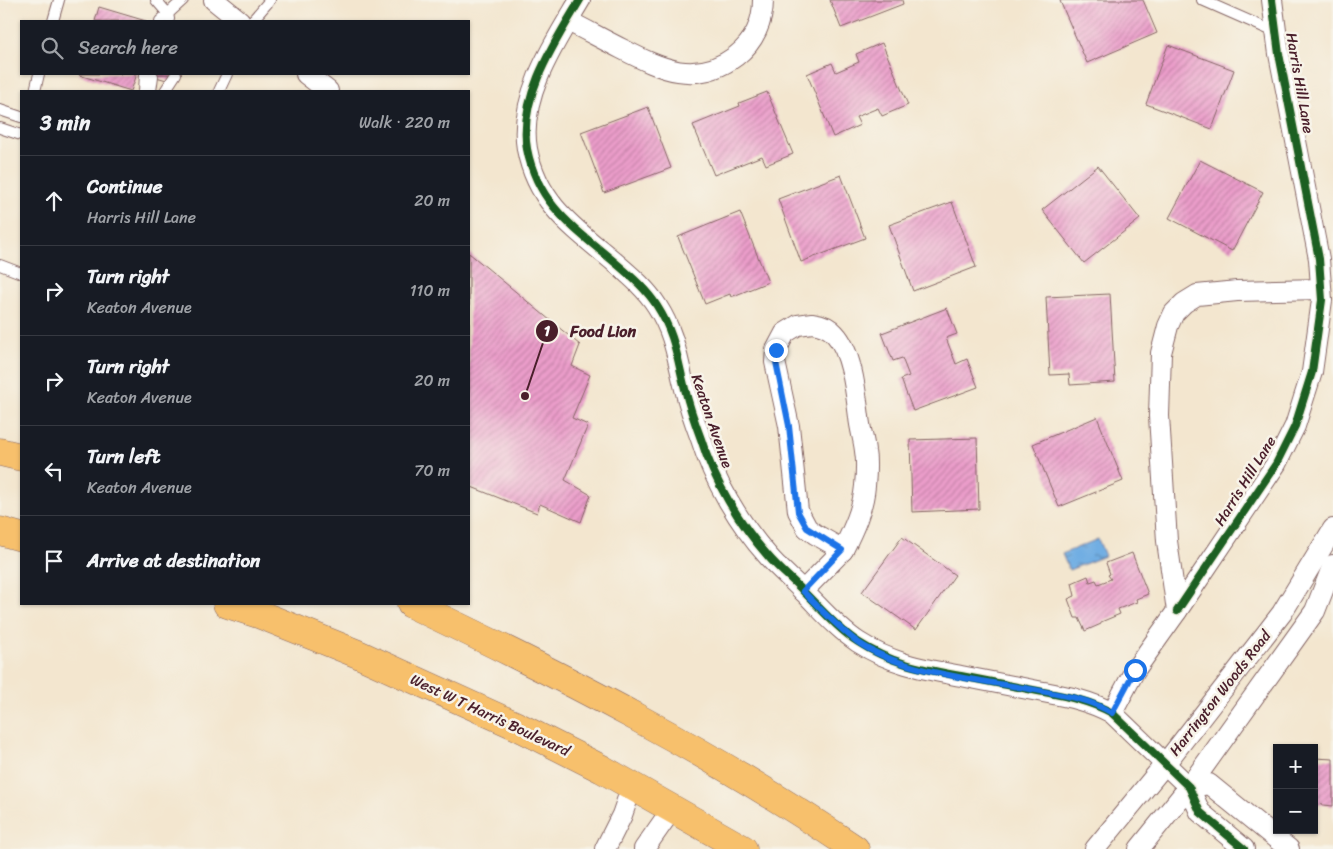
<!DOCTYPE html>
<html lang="en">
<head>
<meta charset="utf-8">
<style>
  :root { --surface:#171b24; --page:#242831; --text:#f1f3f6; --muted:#9ea1a6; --line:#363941 }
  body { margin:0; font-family:Sriracha,sans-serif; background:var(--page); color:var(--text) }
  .controls { position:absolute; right:15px; bottom:15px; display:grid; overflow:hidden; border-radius:0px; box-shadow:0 1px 4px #0004 }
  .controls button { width:45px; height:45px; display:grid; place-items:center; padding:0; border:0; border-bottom:1px solid var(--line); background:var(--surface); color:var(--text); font:25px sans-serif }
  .stop { position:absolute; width:15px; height:15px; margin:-11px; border:4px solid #1a73e8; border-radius:50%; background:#fff }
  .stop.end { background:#1a73e8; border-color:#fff; box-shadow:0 1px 5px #0008 }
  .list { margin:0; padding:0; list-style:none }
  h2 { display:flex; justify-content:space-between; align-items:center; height:65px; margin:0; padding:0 20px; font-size:21px }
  h2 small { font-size:16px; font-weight:400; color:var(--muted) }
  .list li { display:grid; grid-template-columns:32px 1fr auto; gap:15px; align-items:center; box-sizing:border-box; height:90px; padding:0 20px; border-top:1px solid var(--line) }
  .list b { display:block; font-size:19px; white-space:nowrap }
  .list p { margin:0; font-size:16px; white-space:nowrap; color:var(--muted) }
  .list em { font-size:16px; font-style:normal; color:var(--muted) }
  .icon { flex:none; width:28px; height:28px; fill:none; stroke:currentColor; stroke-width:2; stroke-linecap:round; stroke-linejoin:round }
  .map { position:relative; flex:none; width:1333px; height:849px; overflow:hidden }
  .search { position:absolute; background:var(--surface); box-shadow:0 1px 4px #0004; left:20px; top:20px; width:450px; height:55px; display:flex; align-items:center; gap:12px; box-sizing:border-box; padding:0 18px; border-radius:0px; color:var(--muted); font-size:19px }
  .panel { position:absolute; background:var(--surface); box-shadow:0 1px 4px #0004; left:20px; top:90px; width:450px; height:515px; border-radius:0px }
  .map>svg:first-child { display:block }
  .water { fill:url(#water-ripples); stroke:#5e6687 }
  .building { fill:url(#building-hatch) }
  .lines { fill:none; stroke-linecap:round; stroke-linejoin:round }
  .service-casing { stroke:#856564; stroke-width:12 }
  .minor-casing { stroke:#856564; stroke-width:22 }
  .primary-casing { stroke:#856564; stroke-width:29 }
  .service { stroke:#fff; stroke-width:10 }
  .minor { stroke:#fff; stroke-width:20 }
  .primary { stroke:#f7c06c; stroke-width:28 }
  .cycleway-casing { stroke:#f7f3e8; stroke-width:11 }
  .cycleway { stroke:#1b5e20; stroke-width:8 }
  .route { stroke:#1a73e8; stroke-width:6 }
  .labels { text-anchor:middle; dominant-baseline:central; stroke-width:5; stroke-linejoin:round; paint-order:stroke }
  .street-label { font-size:15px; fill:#4a1f2b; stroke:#f7f3e8 }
  .leader { fill:none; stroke:#4a1f2b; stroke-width:2 }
  .callout-dot { fill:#4a1f2b; stroke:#f7f3e8; stroke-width:2 }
  .mark-label { font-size:15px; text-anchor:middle; font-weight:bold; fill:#fff }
  .callout-label { font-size:16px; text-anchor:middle; font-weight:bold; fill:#4a1f2b; stroke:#f7f3e8; stroke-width:5; stroke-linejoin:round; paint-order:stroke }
</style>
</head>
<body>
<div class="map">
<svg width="1333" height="849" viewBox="0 0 1333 849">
  <defs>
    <pattern id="water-ripples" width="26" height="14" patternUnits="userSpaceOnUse" patternTransform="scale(1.25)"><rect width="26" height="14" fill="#71aee3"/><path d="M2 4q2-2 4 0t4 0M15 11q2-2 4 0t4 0" fill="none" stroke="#5f8db8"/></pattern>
    <pattern id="building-hatch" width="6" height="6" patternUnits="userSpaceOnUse" patternTransform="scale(1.25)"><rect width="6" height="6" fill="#eb9dca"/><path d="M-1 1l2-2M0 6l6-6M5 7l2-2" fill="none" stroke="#c07fa4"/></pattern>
  </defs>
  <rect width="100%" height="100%" fill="#f7f3e8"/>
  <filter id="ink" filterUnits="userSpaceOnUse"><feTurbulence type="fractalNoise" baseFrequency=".02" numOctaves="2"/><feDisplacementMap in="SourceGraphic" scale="10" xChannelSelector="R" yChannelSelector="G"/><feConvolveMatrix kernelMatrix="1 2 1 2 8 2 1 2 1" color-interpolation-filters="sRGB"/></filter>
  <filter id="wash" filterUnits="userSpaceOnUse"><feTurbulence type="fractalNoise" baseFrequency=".0096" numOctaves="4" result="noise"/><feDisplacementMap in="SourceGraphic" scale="20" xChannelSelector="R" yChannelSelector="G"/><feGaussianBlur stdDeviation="1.12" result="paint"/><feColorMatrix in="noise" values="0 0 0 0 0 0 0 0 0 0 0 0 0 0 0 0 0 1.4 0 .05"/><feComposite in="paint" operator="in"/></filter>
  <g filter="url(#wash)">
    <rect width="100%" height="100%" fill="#f3e6cf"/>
    <polygon class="water" points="1098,539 1105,556 1069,570 1062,554"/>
    <g id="blocks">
      <g class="building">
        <polygon points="830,0 902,0 903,4 841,28"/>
        <polygon points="1062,0 1143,0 1157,33 1087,63 1060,1"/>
        <polygon points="99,7 146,21 95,21"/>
        <polygon points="882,43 908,105 882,116 878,108 856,117 860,125 833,137 807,74 832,63 836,72 859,62 856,54"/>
        <polygon points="1168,45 1234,70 1212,129 1146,104"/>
        <polygon points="79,74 137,74 131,91 79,75"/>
        <polygon points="146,74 172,74 170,81"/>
        <polygon points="767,92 793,154 766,165 762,156 714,175 693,125 740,106 739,103"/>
        <polygon points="648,107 671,168 604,193 581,132"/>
        <polygon points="1200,160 1263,192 1232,251 1169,218"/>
        <polygon points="1098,166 1140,219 1084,263 1042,210"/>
        <polygon points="841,175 865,238 801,262 778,199"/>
        <polygon points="952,202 976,267 913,291 889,225"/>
        <polygon points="740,212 768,282 731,297 730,294 705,304 678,237"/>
        <polygon points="469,253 580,345 572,366 590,375 572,418 588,425 565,480 591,495 581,522 540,504 537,513 469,486"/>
        <polygon points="1110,294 1115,382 1070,385 1069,374 1050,375 1046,297"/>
        <polygon points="947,308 957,334 946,338 956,364 967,359 978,387 913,411 901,379 909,376 902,358 893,361 882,333"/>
        <polygon points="1097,417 1123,481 1059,507 1033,444"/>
        <polygon points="977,438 979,509 912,512 910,440"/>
        <polygon points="902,537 955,575 916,630 862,592"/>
        <polygon points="1132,553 1148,594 1136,599 1137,602 1118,609 1120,614 1101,622 1101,624 1085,631 1079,618 1075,618 1068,599 1075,596 1072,583 1088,576 1090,582 1096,580 1098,584 1111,579 1108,575 1110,574 1106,563"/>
        <polygon points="1314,758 1333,759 1333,806 1314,804"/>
      </g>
    </g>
  </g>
  <g filter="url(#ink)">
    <use href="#blocks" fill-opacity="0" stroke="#856564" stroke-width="1"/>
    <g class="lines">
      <g class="service-casing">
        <g id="service">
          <polyline points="156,0 168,14 169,19"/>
          <polyline points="1202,0 1277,33"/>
          <polyline points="53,21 59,0"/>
          <polyline points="160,21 183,0"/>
          <polyline points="252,21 270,0"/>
          <polyline points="35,91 39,74"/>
          <polyline points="144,91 145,74"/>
          <polyline points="151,91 153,76"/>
          <polyline points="165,91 176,74"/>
          <polyline points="219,91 227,74"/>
          <polyline points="0,110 21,117"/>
          <polyline points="0,128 21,135"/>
          <polyline points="0,265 21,273"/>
        </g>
      </g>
      <g class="minor-casing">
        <g id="minor">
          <polyline points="214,0 240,21"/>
          <path d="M580,0C555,42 518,97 527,149C538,206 576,229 618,265C632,277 647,290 657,306C675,334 677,358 685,389C689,406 695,423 701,439C714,481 739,523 768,556C779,569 793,580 805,593C822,610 838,629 858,642C892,664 923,669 961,676C987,681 1012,686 1038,691C1064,696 1089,700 1112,713L1189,787L1200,812L1244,849"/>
          <path d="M568,21C586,30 604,40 622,49C661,69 696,86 736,56C754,42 763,22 763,0"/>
          <polyline points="306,74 328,91"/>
          <path d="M812,323C821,324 829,327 835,334C852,352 856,394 859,417C860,429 864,440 865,451C867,462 866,475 865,486C863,509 853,530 843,550L815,534L807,528L798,511L789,426L775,362L776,350L785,333L798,325Z"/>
          <polyline points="803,591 843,550"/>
          <polyline points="1177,611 1276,464 1295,426 1312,372 1322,300 1319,259 1279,54 1272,0"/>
          <polyline points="1112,713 1135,670 1177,611 1167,541 1159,416 1161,353 1168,326 1174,313 1184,303 1197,295 1237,291 1321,289"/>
          <polyline points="1189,787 1209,784 1289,849"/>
          <polyline points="605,849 622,815 632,786"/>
          <polyline points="644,849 672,809"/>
          <polyline points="1095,849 1165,764 1282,613 1333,529"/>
          <polyline points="1139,849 1189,787 1315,611 1333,565"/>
        </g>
      </g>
      <g class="primary-casing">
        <g id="primary">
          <polyline points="0,452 21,457"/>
          <polyline points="0,531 21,537"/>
          <polyline points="227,604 261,615 358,654 517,726 602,769 743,849"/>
          <path d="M411,604C563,676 715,754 855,849"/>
        </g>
      </g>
      <use href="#service" class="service"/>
      <use href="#minor" class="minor"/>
      <use href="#primary" class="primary"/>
      <g class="cycleway-casing">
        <g id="cycleway">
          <path d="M580,0C555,42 518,97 527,149C538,206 576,229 618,265C632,277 647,290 657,306C675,334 677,358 685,389C689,406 695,423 701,439C714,481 739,523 768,556C779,569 793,580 805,593C822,610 838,629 858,642C892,664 923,669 961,676C987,681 1012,686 1038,691C1064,696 1089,700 1112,713L1189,787L1200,812L1244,849"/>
          <polyline points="1177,611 1276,464 1295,426 1312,372 1322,300 1319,259 1279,54 1272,0"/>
        </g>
      </g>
      <use href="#cycleway" class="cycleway"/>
    </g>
  </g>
  <g class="lines" filter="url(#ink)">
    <path class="route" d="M776,350V362L789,426L798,512L807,528L842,550L803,591C820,609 837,626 856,641C900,672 972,679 1024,688C1055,694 1086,697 1112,713L1135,670"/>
  </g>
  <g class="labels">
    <g class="street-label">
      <text transform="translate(1300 83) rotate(80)">Harris Hill Lane</text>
      <text transform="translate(712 421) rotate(71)">Keaton Avenue</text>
      <text transform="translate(1245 481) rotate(-58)">Harris Hill Lane</text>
      <text transform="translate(1220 693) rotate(-52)">Harrington Woods Road</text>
      <text transform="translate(490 715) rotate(25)">West W T Harris Boulevard</text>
    </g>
  </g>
  <path class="leader" d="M525 396L547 331"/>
  <g class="callout-dot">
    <circle cx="525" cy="396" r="5"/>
    <circle cx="547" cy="331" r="12"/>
  </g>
  <g class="mark-label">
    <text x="547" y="336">1</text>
  </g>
  <g class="callout-label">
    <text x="603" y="337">Food Lion</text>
  </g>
</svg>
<div class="controls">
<button>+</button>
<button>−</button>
</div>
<div class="stop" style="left:1135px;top:670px"></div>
<div class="stop end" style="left:776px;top:350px"></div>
<div class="search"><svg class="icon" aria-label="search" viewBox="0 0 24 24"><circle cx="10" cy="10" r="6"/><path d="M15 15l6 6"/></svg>Search here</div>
<section class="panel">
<h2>3 min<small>Walk · 220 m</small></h2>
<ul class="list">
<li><svg class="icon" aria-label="ahead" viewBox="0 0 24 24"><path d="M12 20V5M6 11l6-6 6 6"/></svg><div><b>Continue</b><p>Harris Hill Lane</p></div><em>20 m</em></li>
<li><svg class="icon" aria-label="right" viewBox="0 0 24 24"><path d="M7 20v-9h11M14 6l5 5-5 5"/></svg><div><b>Turn right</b><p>Keaton Avenue</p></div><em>110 m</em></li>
<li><svg class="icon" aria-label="right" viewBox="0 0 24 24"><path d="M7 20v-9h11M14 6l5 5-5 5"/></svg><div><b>Turn right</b><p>Keaton Avenue</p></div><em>20 m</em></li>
<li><svg class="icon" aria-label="left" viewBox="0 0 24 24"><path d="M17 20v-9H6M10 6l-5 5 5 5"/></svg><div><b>Turn left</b><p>Keaton Avenue</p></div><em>70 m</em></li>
<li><svg class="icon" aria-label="arrive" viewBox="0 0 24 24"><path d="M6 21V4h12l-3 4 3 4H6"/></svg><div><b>Arrive at destination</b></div></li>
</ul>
</section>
</div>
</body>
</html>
